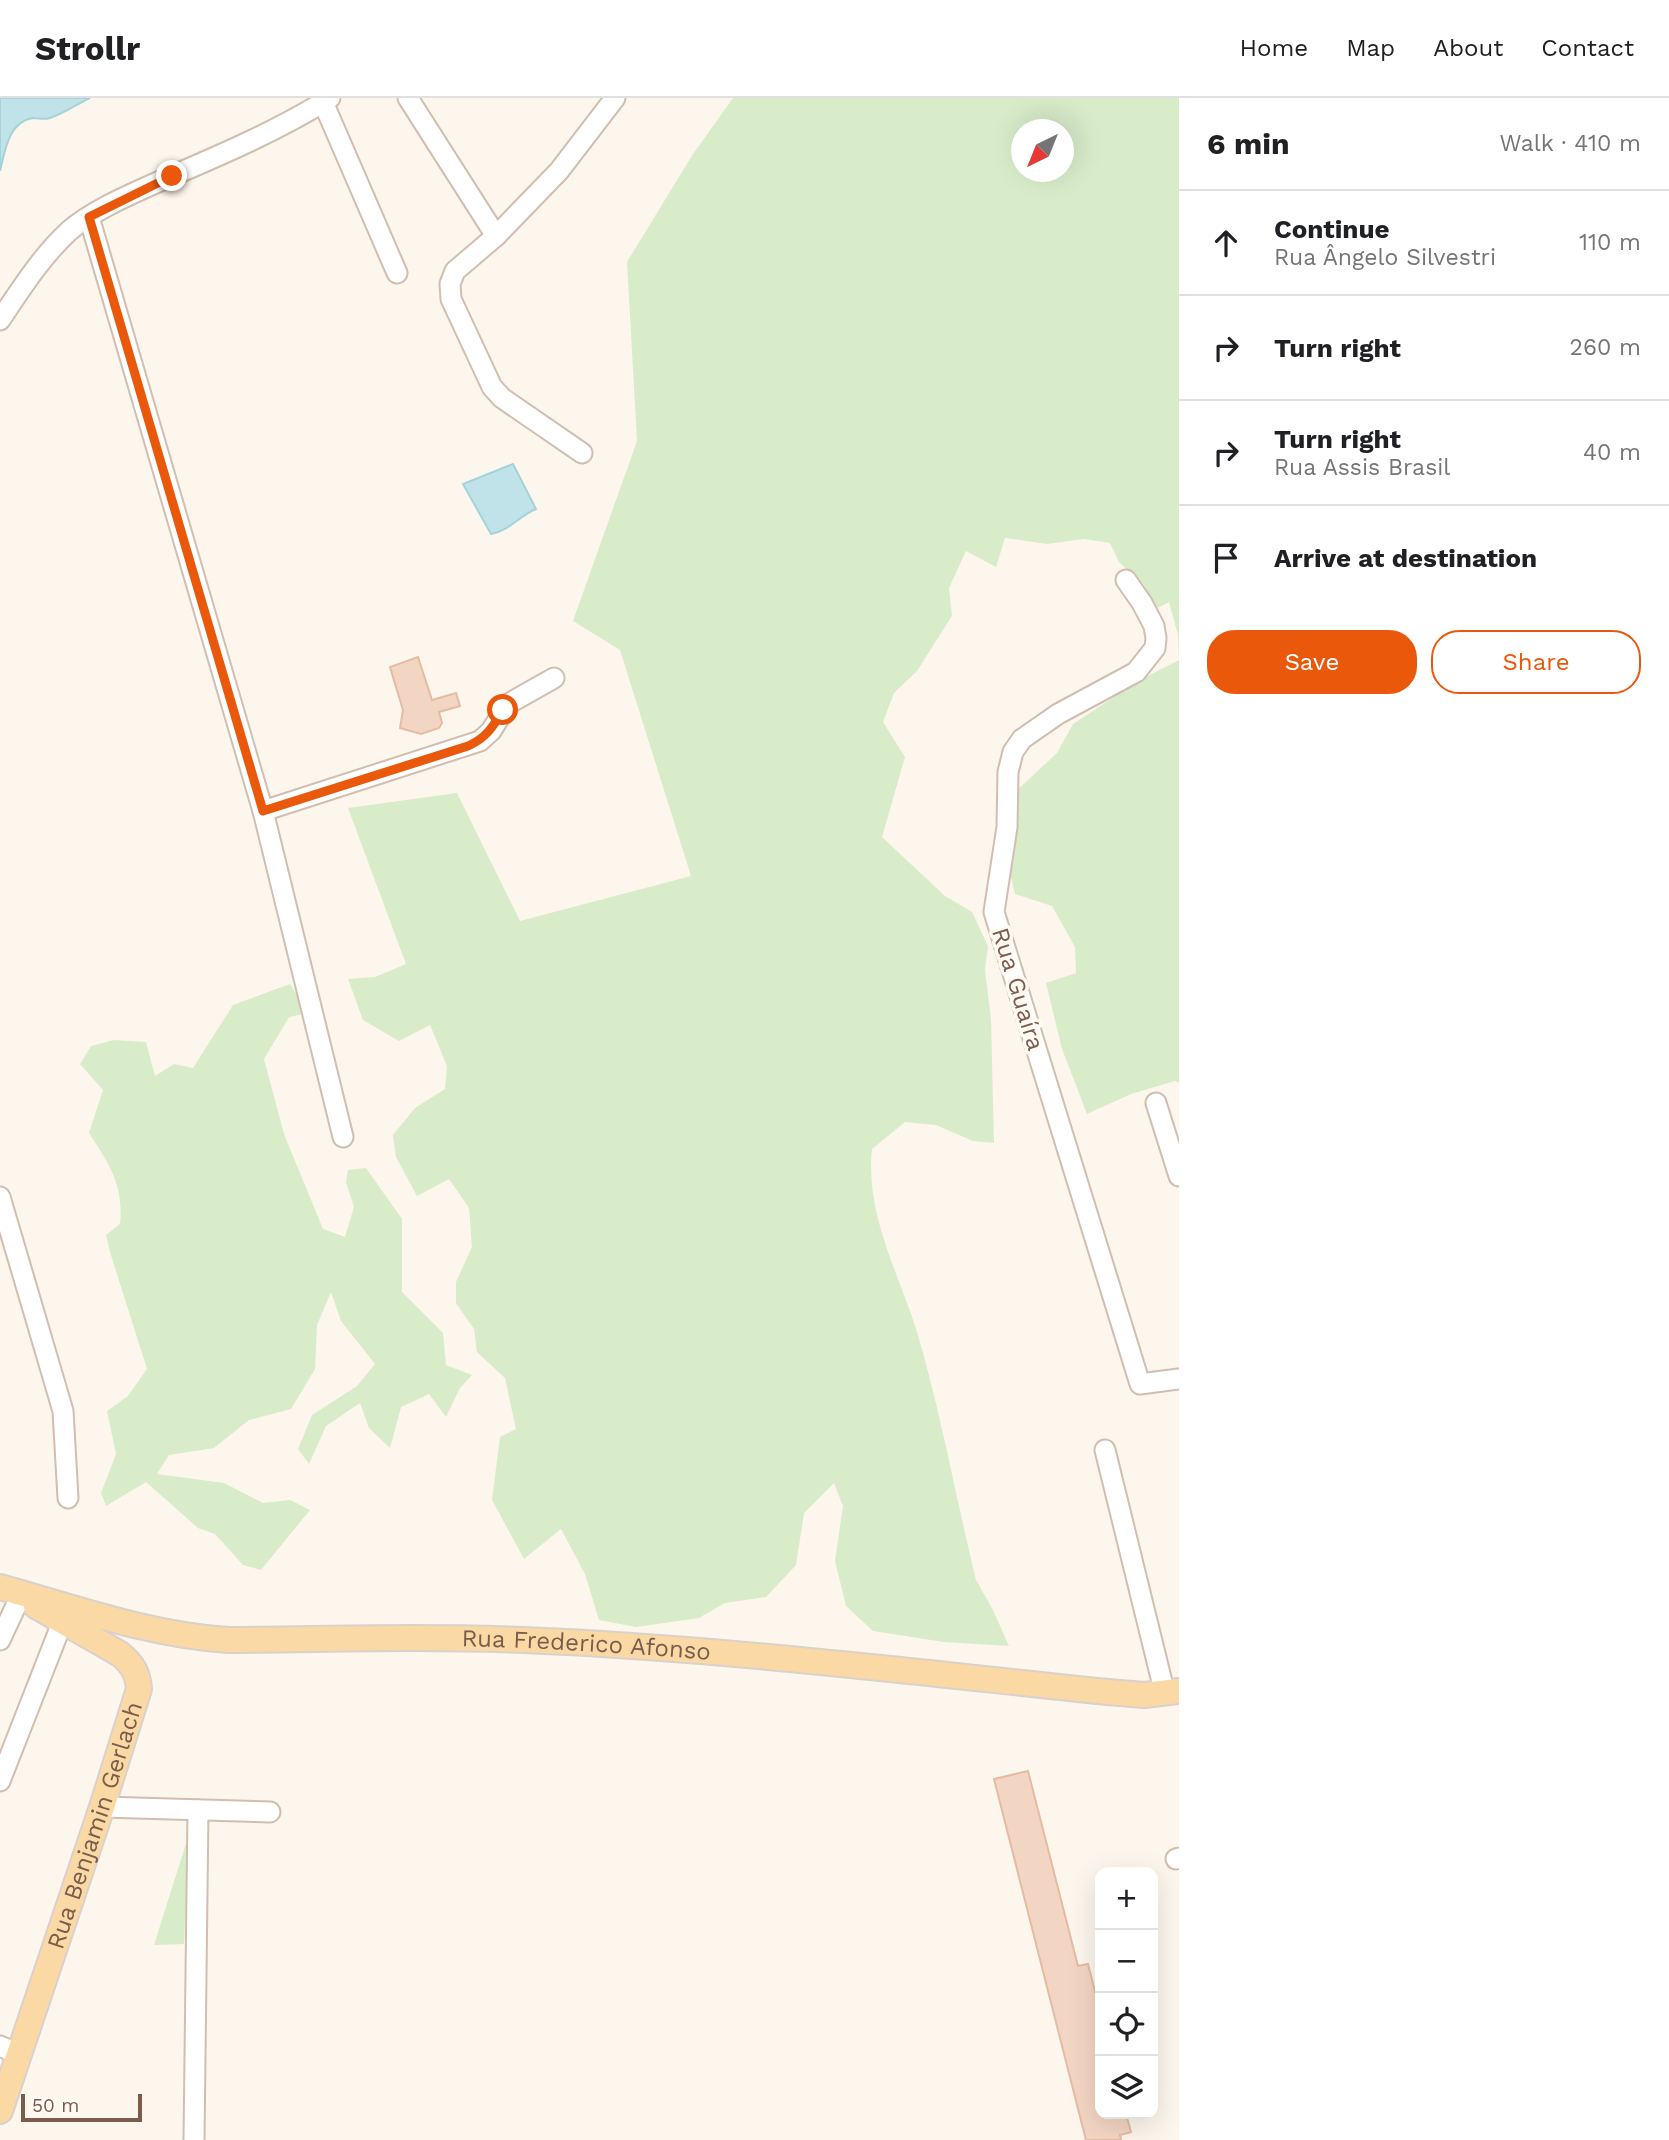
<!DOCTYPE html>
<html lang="en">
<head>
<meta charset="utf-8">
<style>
  :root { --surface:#fff; --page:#f2f2f2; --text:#202124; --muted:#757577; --line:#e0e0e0; --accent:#ea580c }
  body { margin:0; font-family:"Work Sans",sans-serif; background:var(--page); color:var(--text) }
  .controls { position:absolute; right:21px; bottom:21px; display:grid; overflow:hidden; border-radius:14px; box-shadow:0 7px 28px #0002 }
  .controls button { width:63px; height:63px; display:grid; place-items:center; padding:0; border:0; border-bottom:2px solid var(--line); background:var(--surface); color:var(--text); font:35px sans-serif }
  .compass { position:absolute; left:1011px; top:21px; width:63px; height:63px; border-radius:50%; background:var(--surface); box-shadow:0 7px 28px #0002; rotate:223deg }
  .scale { position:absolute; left:21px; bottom:18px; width:121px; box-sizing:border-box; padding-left:7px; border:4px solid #7a5c4d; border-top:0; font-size:19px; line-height:24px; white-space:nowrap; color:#7a5c4d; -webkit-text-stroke:5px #fffaf3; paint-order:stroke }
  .stop { position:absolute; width:21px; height:21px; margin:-16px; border:5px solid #ea580c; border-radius:50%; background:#fff }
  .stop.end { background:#ea580c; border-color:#fff; box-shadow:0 2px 7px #0008 }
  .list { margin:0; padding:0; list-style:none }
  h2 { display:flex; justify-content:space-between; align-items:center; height:91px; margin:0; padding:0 28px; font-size:30px }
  h2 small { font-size:23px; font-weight:400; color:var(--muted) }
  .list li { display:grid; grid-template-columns:46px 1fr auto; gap:21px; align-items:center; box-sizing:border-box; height:105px; padding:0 28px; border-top:2px solid var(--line) }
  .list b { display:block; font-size:26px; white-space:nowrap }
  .list p { margin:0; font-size:23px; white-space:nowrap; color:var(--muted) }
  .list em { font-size:23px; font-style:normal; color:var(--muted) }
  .actions { display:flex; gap:14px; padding:21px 28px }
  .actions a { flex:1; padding:16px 0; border:2px solid var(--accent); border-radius:28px; text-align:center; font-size:24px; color:var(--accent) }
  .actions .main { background:var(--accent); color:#fff }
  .icon { flex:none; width:38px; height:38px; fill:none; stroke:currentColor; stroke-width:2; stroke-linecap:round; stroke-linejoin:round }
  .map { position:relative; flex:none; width:1179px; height:2042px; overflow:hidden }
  header { display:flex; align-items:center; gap:42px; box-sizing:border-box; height:98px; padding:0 35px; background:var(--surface); border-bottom:2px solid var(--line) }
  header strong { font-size:33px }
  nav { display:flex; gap:38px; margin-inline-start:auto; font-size:24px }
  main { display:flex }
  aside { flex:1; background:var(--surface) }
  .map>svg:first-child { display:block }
  .green { fill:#d8ecc9; fill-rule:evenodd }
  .water { fill:#bfe3e8; stroke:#a5d3da; stroke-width:2 }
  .building { fill:#f3d5c3; stroke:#e6bba3; stroke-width:2 }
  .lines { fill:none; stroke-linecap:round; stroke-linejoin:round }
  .minor-casing { stroke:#d1beb0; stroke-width:23 }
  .major-casing { stroke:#dad1cd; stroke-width:28 }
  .minor { stroke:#fff; stroke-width:19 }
  .major { stroke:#fbd9a5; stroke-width:24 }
  .route { stroke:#ea580c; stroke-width:9 }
  .labels { text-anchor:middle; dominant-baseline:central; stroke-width:7; stroke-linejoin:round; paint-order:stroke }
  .street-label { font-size:24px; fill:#7a5c4d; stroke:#fffaf3 }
</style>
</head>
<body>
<header>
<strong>Strollr</strong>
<nav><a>Home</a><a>Map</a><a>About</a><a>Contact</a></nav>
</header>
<main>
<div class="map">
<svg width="1179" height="2042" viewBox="0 0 1179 2042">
  <rect width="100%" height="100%" fill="#fdf6ec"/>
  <g class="green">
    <path d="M733,0H1179V985L1175,983L1131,996L1087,1016L1062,951L1046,885L1076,875L1075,849L1052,808L1015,796L1007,763L1016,693L1057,655L1073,626L1140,582L1179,562L1178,537L1169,504L1150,514L1140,500L1144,487L1119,464L1110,445L1084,441L1047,446L1005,440L996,469L966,453L949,490L952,518L917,573L894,595L883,624L905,659L882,739L945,798L972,814L988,848L985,872L991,921L994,1045L973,1043L936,1027L905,1024L872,1051C865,1116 898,1173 917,1234C941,1315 956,1400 976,1482L993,1512L1009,1548L944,1544L873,1533L846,1508L835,1463L843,1408L834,1385L804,1415L796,1467L766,1499L725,1505L699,1520L636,1529L599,1522L585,1476L561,1431L524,1461L492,1402L500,1339L516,1331L505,1280L477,1254L474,1231L456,1205V1184L472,1149L469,1110L449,1081L417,1098L396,1059L393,1037L415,1010L445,991L447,968L430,927L399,943L363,922L348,881L375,879L406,866L348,710L457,695L520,823L691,778L620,552L573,523L637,343L627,164L693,56ZM1021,32H1064V74H1021Z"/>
    <path d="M290,886L308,915L289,919L264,961L284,1036L323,1131L345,1139L354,1109L346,1084L348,1072L366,1070L402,1121V1194L443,1235L446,1267L472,1277L460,1290L446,1319L429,1296L401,1309L390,1350L369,1330L360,1305L326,1328L309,1366L298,1351L312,1317L357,1288L375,1266L341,1223L331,1194L317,1227L315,1271L291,1311L249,1322L214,1350L169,1357L157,1376L224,1385L263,1405L290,1402L310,1412L261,1472L243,1467L215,1436L198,1430L146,1384L106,1408L101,1395L116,1356L107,1313L128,1298L147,1271L110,1154L106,1137L120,1126C124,1087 109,1066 89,1035L103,992L80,966L91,948L114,942L146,944L155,978L174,966L193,970L233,907Z"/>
    <polygon points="189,1736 184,1846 154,1847"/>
  </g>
  <g class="water">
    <path d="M0,0H90C77,6 63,16 50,20C44,22 39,20 33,20C8,24 5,53 0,73Z"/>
    <path d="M513,366L536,411C519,418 509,433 491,436L463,386Z"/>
  </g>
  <g class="building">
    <polygon points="418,559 432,602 456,595 460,608 439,614 442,625 439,630 421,636 400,630 403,612 390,569"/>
    <polygon points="1028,1673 1078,1868 1088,1866 1100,1913 1100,2016 1126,2016 1131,2034 1120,2037 1121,2042 1086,2042 994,1681"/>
  </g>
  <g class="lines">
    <g class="minor-casing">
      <g id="minor">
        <polyline points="408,0 496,138"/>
        <polyline points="323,4 397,175"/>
        <polyline points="89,119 263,713 343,1039"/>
        <path d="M0,222C21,191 41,159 69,133C94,111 136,94 167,80C223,56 279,32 330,0"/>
        <polyline points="582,355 502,300 492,289 451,201 450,186 455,173 496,138 559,73 615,0"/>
        <polyline points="1126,482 1142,505 1154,528 1156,540 1155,550 1136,574 1058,616 1022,641 1013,654 1008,674 1007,729 994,814 1140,1286 1179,1281"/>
        <polyline points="263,713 480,643 491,633 508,606 554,580"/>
        <polyline points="1156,1005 1179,1078"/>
        <polyline points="0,1099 63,1313 68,1400"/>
        <polyline points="1105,1352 1165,1596"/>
        <polyline points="0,1542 22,1495"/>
        <polyline points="0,1683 62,1525"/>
        <polyline points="102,1709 270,1714"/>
        <polyline points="1176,1761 1179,1760"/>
        <polyline points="0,1948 18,1956"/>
        <polyline points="194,2042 198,1712"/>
      </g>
    </g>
    <g class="major-casing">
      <g id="major">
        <path id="s1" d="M0,1489C76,1510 149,1537 228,1542C327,1541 425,1538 524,1542C719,1550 914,1574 1108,1594L1144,1597L1179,1593"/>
        <path id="s2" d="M0,2013L102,1709L139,1591C138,1575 132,1566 120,1556L36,1508"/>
      </g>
    </g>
    <use href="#minor" class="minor"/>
    <use href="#major" class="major"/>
  </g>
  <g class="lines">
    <path class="route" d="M172,78L89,119L263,713L468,648C486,640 493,629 503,612"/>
  </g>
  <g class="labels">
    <g class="street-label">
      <text transform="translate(1018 891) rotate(73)">Rua Guaíra</text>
      <text stroke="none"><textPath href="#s1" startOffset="593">Rua Frederico Afonso</textPath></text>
      <text stroke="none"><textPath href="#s2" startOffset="301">Rua Benjamin Gerlach</textPath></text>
    </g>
  </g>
</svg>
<div class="controls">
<button>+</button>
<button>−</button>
<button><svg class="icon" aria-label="locate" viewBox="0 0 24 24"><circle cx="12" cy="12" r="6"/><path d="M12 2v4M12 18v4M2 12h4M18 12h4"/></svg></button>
<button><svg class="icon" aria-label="layers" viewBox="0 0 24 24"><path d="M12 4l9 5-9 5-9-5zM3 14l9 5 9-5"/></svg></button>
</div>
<svg class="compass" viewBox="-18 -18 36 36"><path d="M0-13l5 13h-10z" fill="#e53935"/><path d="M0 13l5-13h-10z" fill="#757577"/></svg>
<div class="scale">50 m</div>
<div class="stop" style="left:503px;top:612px"></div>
<div class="stop end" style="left:172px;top:78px"></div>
</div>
<aside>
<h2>6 min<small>Walk · 410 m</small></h2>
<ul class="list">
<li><svg class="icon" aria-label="ahead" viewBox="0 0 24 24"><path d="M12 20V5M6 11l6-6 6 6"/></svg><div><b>Continue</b><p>Rua Ângelo Silvestri</p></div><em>110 m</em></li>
<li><svg class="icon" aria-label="right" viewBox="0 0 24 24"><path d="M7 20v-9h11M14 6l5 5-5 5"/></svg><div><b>Turn right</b></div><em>260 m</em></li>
<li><svg class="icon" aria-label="right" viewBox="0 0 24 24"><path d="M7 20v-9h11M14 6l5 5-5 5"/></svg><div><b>Turn right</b><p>Rua Assis Brasil</p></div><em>40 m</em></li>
<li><svg class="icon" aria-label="arrive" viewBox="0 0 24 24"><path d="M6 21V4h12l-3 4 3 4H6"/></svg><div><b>Arrive at destination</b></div></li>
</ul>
<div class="actions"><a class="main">Save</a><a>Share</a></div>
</aside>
</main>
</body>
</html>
